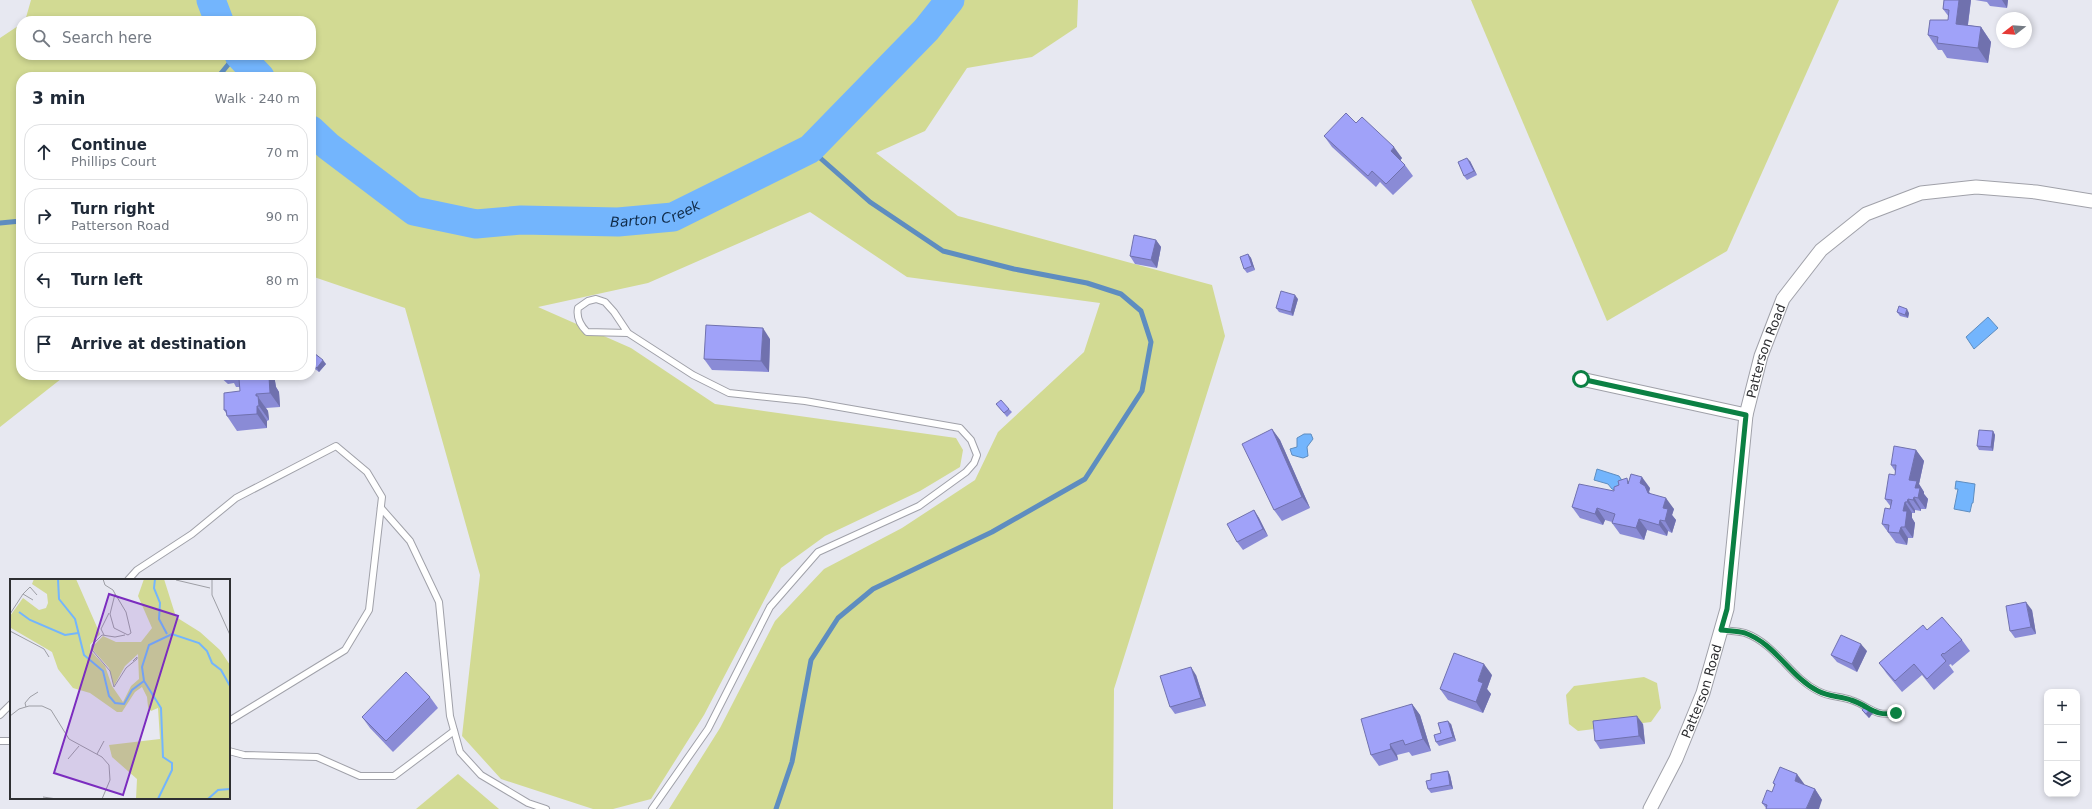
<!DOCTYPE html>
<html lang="en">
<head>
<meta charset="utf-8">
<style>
  :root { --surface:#fff; --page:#f6f6f7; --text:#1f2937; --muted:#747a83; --line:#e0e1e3 }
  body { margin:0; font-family:"DejaVu Sans",sans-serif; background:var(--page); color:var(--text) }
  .controls { position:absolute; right:12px; bottom:12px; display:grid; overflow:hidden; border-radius:8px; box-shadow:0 2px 6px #0003 }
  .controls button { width:36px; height:36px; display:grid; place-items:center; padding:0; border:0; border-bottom:1px solid var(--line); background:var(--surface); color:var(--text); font:20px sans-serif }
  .compass { position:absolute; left:1996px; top:12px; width:36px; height:36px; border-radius:50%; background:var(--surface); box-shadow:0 2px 6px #0003; rotate:253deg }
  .stop { position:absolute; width:12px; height:12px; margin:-9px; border:3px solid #0b8043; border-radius:50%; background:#fff }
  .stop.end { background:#0b8043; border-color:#fff; box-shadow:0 1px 4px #0008 }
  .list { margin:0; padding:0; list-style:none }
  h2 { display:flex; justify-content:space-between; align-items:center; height:52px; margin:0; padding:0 16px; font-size:17px }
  h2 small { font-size:13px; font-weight:400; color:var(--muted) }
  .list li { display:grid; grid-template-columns:26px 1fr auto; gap:12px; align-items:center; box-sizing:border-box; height:56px; margin:0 8px 8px; padding:0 8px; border:1px solid var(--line); border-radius:16px }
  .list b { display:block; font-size:15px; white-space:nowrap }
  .list p { margin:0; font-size:13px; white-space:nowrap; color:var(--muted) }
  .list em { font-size:13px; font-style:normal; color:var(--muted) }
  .icon { flex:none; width:22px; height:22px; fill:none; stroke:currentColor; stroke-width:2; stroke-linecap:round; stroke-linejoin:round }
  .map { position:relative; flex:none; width:2092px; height:809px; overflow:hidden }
  .search { position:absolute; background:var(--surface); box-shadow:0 2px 6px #0003; left:16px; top:16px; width:300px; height:44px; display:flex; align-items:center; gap:10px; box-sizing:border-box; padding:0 14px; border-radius:16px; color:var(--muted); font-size:15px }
  .panel { position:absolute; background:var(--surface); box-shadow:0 2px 6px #0003; left:16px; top:72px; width:300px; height:308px; border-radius:16px }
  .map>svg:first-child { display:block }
  .green { fill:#d2da93 }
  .water { fill:#73b5fd; stroke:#5e8dc0 }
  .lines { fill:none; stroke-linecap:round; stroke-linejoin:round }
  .stream { stroke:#5e8dc0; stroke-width:5 }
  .river { stroke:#73b5fd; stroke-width:29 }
  .lane-casing { stroke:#a0a1a9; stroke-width:8 }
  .street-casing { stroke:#a0a1a9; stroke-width:15 }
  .lane { stroke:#fff; stroke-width:6 }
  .street { stroke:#fff; stroke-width:13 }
  .wall { fill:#8a8bd6 }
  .shaded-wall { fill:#7071ae }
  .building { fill:#a0a2f9; stroke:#7071ae }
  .route { stroke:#0b8043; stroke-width:5 }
  .labels { text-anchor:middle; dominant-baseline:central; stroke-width:3.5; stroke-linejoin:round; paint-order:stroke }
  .street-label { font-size:13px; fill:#2e2f32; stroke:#e7e8f1 }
  .water-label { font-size:14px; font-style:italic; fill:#102b48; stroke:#e7e8f1 }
  .inset-river { fill:none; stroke:#73b5fd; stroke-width:2 }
  .inset-road { fill:none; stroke:#9d9ea5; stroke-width:1 }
  .view { fill:#7b2cbf; fill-opacity:0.15; stroke:#7b2cbf; stroke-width:2 }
  .inset-edge { fill:none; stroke:#2e2f32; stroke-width:2 }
</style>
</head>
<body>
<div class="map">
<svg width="2092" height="809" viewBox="0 0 2092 809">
  <rect width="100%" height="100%" fill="#e7e8f1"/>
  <g class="green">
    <polygon points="31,0 1078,0 1077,27 1032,57 967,68 925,131 876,153 958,216 1212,285 1225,336 1114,689 1113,809 669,809 720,728 775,621 824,569 902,528 975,480 998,432 1084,352 1100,303 907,277 810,212 648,283 538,307 631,348 715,404 956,438 963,450 960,467 920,491 825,536 781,568 704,715 651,799 613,809 593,809 501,779 462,736 480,575 405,308 311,276 311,77 21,77 21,375 66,375 0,427 0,38 21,24 21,55 311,55 311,21 25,21"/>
    <polygon points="1471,0 1839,0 1727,251 1607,321"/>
    <polygon points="1644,677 1657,683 1661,708 1651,722 1578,731 1569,724 1566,695 1574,686"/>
    <polygon points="458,774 499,809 416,809"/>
  </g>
  <g class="water">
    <polygon points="1988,317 1998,328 1974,349 1966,337"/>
    <polygon points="1304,434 1311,434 1313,439 1307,447 1308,456 1303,458 1292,455 1290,449 1297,447 1297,438"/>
    <polygon points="1597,469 1619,476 1623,482 1615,490 1612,489 1608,484 1594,480"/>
    <polygon points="1956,481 1975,484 1973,503 1972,503 1970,512 1954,509 1958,489 1955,489"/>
  </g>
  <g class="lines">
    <g class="stream">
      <polyline points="218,77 236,55"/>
      <polyline points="0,223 21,221"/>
      <polyline points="776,809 792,762 811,660 838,618 873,589 992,532 1085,479 1142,391 1151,342 1141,311 1121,294 1087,283 1014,269 943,251 870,202 810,149"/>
    </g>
    <g class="river">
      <polyline points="211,0 219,21"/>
      <polyline points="239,55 260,77"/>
      <path id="s1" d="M311,130L328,146L414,211L476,224L521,220L618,222L673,217L810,149L926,30L950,0"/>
    </g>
    <g class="lane-casing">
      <g id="lane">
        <path d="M628,333L587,332C580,325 576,318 578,308L588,301L596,299L605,302L614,312L628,333L693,375L729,393L805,401L960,428L971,440L977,455L974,463L966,472L919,506L818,552L770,607L708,729L652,809"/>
        <polyline points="381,508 410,541 439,602 450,716 460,752 481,775 528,803 546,809"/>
        <polyline points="128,580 137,570 192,534 236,498 336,446 367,472 382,497 369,610 345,650 229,721"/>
        <path d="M1721,630C1729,631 1738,631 1745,633C1776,644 1790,677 1818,691C1829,697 1840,696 1851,700C1870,706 1873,717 1895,713"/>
        <polyline points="0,715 11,704"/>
        <polyline points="0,741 11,741"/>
        <polyline points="229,751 244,755 317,757 360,776 394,776 454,731"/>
      </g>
    </g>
    <g class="street-casing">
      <g id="street">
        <polyline points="1581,379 1746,415"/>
        <path id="s2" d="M1650,809L1676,759L1703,693L1727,609L1746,415L1761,356L1783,299L1821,250L1866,214L1921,193L1976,187L2036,192L2092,201"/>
      </g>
    </g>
    <use href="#lane" class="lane"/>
    <use href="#street" class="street"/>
  </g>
  <g class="wall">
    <polygon points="1944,0 1971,0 1968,25 1981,27 1991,42 1988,63 1947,58 1942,50 1938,50 1928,35 1948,20 1949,17 1943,9"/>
    <polygon points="1975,0 2008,0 2007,8 1990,6 1987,2"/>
    <polygon points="1356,123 1402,158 1400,160 1405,165 1413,176 1393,195 1380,182 1376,187 1332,147 1324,136"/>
    <polygon points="1470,161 1477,175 1467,180 1464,176"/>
    <polygon points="1156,240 1161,247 1157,268 1135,264 1130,256"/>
    <polygon points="1248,254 1251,258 1255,270 1247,273 1244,269"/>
    <polygon points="1298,299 1293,316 1279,312 1276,308"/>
    <polygon points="1897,312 1909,313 1908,318 1900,316"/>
    <polygon points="770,339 769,372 712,370 704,359"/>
    <polygon points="311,356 326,364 319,372 311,366"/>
    <polygon points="218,375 274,375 276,387 279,392 280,407 266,408 268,411 269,420 267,421 267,428 237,431 227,416 226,413 224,410 240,391 240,387 236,387 234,383 228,384"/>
    <polygon points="996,404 1009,409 1012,412 1007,417"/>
    <polygon points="1272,429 1280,440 1310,508 1282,521 1274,510"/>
    <polygon points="1993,431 1995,435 1993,451 1979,450 1977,446"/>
    <polygon points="1916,450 1924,461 1919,484 1924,492 1924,494 1928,499 1926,509 1921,509 1921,511 1915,510 1915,513 1912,513 1912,518 1915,523 1913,538 1908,538 1907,545 1896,543 1882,524 1890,509 1891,507 1885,499 1895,475 1895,471 1891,465"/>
    <polygon points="1629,481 1650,488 1649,492 1650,493 1674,509 1672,515 1676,520 1672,533 1668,531 1667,536 1647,530 1644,540 1620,534 1612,523 1612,522 1605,520 1603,525 1580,518 1572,507 1614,491 1619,485"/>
    <polygon points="1254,510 1259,518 1268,536 1243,550 1237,542"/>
    <polygon points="2032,610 2036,634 2015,638 2010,631"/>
    <polygon points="1927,630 1962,640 1970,651 1952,666 1951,664 1949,665 1954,672 1934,690 1922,675 1902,692 1887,674 1879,663"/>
    <polygon points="1867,651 1857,672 1837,662 1831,655"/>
    <polygon points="1196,675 1206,706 1175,714 1170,707"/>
    <polygon points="1492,675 1487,689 1491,694 1483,713 1448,700 1440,689"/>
    <polygon points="430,697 438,708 393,752 370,728 362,717"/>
    <polygon points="1412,704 1420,715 1431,751 1412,756 1409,752 1397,755 1398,760 1379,766 1371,755"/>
    <polygon points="1862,710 1873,713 1869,718 1865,714"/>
    <polygon points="1451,724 1456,741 1439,746 1436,742 1441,733"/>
    <polygon points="1643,724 1645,744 1600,749 1595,741"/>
    <polygon points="1448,771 1450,775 1453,789 1431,793 1428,789"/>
    <polygon points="1773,783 1805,785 1815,789 1822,800 1766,808 1762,803 1772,792 1775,786"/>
  </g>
  <g class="shaded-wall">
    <polygon points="1959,0 1971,0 1966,38 1956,24"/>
    <polygon points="2002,0 2008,0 2007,8"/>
    <polygon points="1981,27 1991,42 1988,63 1978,48"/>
    <polygon points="1394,147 1402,158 1399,162 1391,151"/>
    <polygon points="1467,158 1470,161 1477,175 1474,171"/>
    <polygon points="1156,240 1161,247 1157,268 1151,260"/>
    <polygon points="1248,254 1251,258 1255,270 1252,266"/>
    <polygon points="1295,295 1298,299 1293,316 1291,312"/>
    <polygon points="1907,309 1909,313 1908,318 1905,315"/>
    <polygon points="763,328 770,339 769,372 761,361"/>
    <polygon points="323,360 326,364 319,372 317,368"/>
    <polygon points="266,375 274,375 276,387 279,392 280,407 270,393"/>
    <polygon points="256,394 268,411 269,420 259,406"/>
    <polygon points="257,406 267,421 267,428 257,414"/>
    <polygon points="1272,429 1280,440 1310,508 1302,497"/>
    <polygon points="1993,431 1995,435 1993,451 1991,447"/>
    <polygon points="1916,450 1924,461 1919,484 1924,492 1924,494 1928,499 1926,509 1918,498 1909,480"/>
    <polygon points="1642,477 1650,488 1649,492 1652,497 1648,494 1640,483"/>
    <polygon points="1914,497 1921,509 1921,511 1913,500"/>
    <polygon points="1666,498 1674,509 1672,515 1676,520 1672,533 1665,521 1663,508"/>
    <polygon points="1908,499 1915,510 1915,513 1907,502"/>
    <polygon points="1905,502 1912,513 1912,518 1915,523 1913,538 1905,527 1903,511"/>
    <polygon points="1597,508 1605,520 1603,525 1595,514"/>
    <polygon points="1254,510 1259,518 1268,536 1263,529"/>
    <polygon points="1639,519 1647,530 1644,540 1636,528"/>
    <polygon points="1660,520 1668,531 1667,536 1659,525"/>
    <polygon points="1901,527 1908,538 1907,545 1899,533"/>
    <polygon points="2026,602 2032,610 2036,634 2031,627"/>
    <polygon points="1861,644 1867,651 1857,672 1852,664"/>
    <polygon points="1484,664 1492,675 1487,689 1491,694 1483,713 1476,702 1478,681"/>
    <polygon points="1191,667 1196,675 1206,706 1201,698"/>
    <polygon points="1412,704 1420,715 1431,751 1423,739"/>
    <polygon points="1870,709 1873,713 1869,718 1866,714"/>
    <polygon points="1637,716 1643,724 1645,744 1639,736"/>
    <polygon points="1448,721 1451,724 1456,741 1453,737"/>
    <polygon points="1390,744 1397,755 1398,760 1391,749"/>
    <polygon points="1448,771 1450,775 1453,789 1450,785"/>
    <polygon points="1797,774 1805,785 1795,781"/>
    <polygon points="1815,789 1822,800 1819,809 1806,809"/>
  </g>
  <g class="building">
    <polygon points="1944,0 1959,0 1956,24 1981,27 1978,48 1937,43 1938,37 1928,35 1930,20 1948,20 1949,10 1943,9"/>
    <polygon points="1346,113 1356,123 1362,117 1394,147 1391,151 1405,165 1386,184 1372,171 1368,176 1324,136"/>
    <polygon points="1467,158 1474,171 1464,176 1458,162"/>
    <polygon points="1134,235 1156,240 1151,260 1130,256"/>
    <polygon points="1248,254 1252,266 1244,269 1240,257"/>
    <polygon points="1281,291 1295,295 1291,312 1276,308"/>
    <polygon points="1899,306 1907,309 1905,315 1897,312"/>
    <polygon points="706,325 763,328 761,361 704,359"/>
    <polygon points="314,353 323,360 317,368 311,364 311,356"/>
    <polygon points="245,375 266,375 266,377 269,377 270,393 256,394 256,396 258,396 259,406 257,406 257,414 227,416 226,410 224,410 224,393 240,391 239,379 245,379"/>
    <polygon points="1001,400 1009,409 1004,413 996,404"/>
    <polygon points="1272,429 1302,497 1274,510 1242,444"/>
    <polygon points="1979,430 1993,431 1991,447 1977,446"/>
    <polygon points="1894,446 1916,450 1909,480 1917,481 1915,488 1920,488 1918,498 1914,497 1913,500 1908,499 1907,502 1905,502 1903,511 1907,511 1905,527 1901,527 1899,533 1888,532 1889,525 1882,524 1885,508 1890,509 1892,500 1885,499 1889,474 1895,475 1896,465 1891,465"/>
    <polygon points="1631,474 1642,477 1640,483 1645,486 1648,493 1666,498 1663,508 1668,509 1665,521 1660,520 1659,525 1639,519 1636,528 1612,523 1615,514 1597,508 1595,514 1572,507 1579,484 1614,491 1614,487 1619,485 1618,481 1627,478 1628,484"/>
    <polygon points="1254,510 1263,529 1237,542 1227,524"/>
    <polygon points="2026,602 2031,627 2010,631 2006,606"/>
    <polygon points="1942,617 1962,640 1944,654 1943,653 1941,655 1946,661 1927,679 1914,664 1895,681 1879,663 1923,625 1927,630"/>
    <polygon points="1841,635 1861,644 1852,664 1831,655"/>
    <polygon points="1454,653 1484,664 1478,681 1483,683 1476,702 1440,689"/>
    <polygon points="1191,667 1201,698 1170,707 1160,676"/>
    <polygon points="406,672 430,697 386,741 362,717"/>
    <polygon points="1412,704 1423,739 1405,745 1403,740 1390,744 1391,749 1371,755 1361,719"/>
    <polygon points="1866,705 1870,709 1866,714 1862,710"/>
    <polygon points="1637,716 1639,736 1595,741 1593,721"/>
    <polygon points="1448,721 1453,737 1436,742 1434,735 1441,733 1438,723"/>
    <polygon points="1780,767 1797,774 1795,781 1815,789 1806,809 1766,809 1767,805 1762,803 1767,790 1772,792 1775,784 1773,783"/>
    <polygon points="1448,771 1450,785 1428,789 1426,781 1431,780 1431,774"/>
  </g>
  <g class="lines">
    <path class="route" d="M1581,379L1746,415L1727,609L1721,630C1729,631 1738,631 1745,633C1776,644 1790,677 1818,691C1829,697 1840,696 1851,700C1870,706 1873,717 1896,713"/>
  </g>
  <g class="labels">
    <g class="street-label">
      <text stroke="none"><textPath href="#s2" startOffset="477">Patterson Road</textPath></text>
      <text stroke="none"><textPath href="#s2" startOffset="129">Patterson Road</textPath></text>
    </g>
    <g class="water-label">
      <text stroke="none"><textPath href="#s1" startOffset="375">Barton Creek</textPath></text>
    </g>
  </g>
  <g transform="translate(10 579)">
    <rect width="220" height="220" fill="#e7e8f1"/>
    <path d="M24,0H66L90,55L80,66L81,72L95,87L102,107L113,123L121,107L129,100L128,75L115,87L104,107L99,89L83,71V67L93,57L106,63H131L142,49L128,17L134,0H154L166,38L190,53L210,71L220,86V220H126L127,200L102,178L99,166L150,160L148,129L141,132L138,128L137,118L132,108L125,113L112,133H107L80,114L63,109L48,90L42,73L1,49L0,37L13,19L29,31L36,29L38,24L37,15L22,5Z" fill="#d2da93"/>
    <path class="inset-river" d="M48,0L49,20L65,40L74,76L93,92L99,117L105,124L114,125L122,111L134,102M145,0L144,9L150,24L149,40L157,55M9,33L20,41L55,56L68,54M148,220L162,191V184L153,178L151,129L134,102L132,88L139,66L162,55L189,64L197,72L202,84L211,91L220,107M198,220L208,211L220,210"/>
    <path class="inset-road" d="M93,0L95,6L103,11L104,13L116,33L121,54L118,56L104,49L100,35L105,15M202,0V16L220,56M166,1L200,9M13,15L20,8L27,16M0,35L13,15L23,21M0,52L34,70L39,78M94,56L91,50L99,34M115,56L105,58L92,56L82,66V71L100,92L104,108L116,89L127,80V78L123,82M16,128L15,124L20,118L28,113M0,137L9,130L19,127H32L41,131L59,160L92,178L99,186L100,201L92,220M87,175L94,162M58,180L69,167M33,218L47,220"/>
    <path class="view" d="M99,15L168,37L113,216L44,194Z"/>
    <rect width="220" height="220" class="inset-edge"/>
  </g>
</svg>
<div class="controls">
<button>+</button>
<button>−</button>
<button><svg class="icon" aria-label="layers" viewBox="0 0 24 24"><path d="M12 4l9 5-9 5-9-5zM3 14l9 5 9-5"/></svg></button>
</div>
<svg class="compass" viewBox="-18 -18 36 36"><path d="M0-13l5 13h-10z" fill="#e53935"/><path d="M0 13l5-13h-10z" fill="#747a83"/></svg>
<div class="stop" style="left:1581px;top:379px"></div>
<div class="stop end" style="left:1896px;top:713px"></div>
<div class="search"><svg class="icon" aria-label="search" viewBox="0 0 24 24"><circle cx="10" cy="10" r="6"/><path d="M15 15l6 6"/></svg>Search here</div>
<section class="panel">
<h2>3 min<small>Walk · 240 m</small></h2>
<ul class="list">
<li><svg class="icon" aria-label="ahead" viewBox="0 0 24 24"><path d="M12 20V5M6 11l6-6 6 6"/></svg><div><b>Continue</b><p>Phillips Court</p></div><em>70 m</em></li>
<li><svg class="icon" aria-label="right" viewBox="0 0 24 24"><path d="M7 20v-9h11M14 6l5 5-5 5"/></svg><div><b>Turn right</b><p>Patterson Road</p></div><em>90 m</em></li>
<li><svg class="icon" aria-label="left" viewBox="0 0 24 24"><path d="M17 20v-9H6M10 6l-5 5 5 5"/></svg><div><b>Turn left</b></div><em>80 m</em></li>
<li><svg class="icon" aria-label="arrive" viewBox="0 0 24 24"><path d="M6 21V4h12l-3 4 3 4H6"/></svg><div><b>Arrive at destination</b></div></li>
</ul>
</section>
</div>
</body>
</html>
